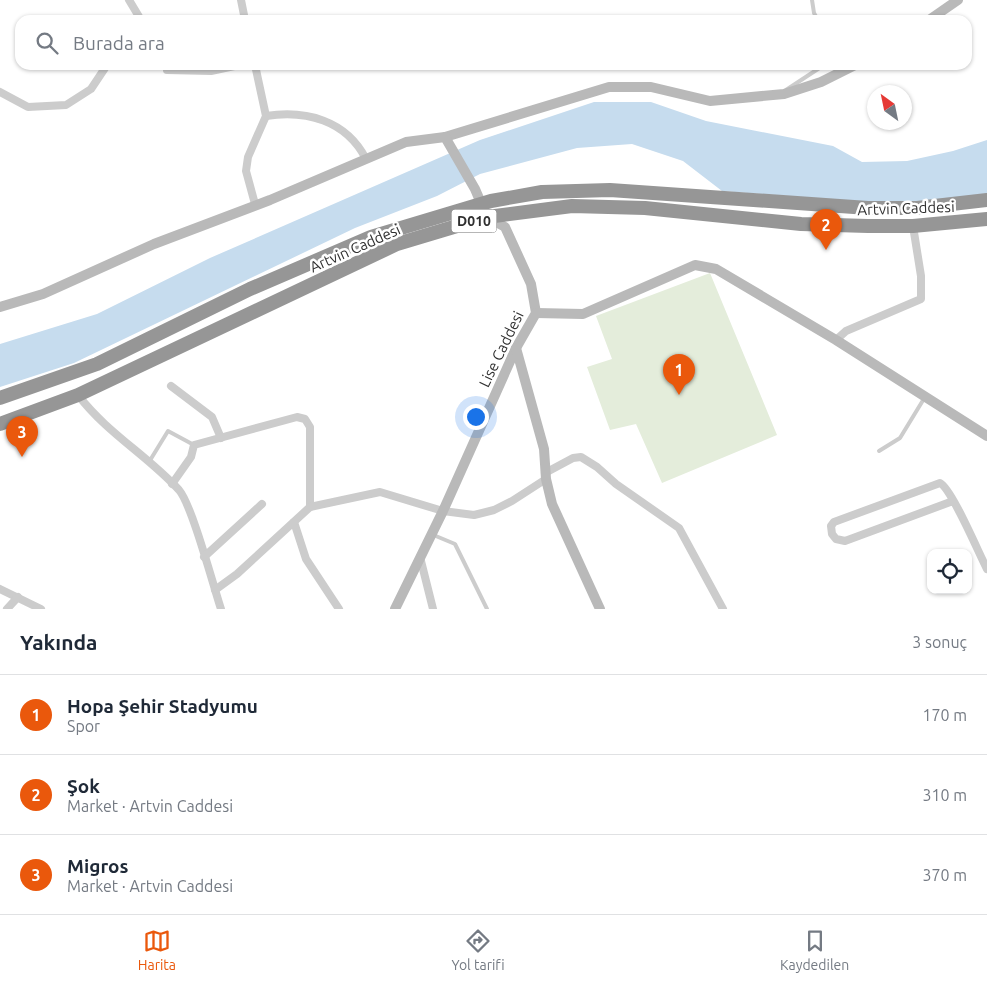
<!DOCTYPE html>
<html lang="tr">
<head>
<meta charset="utf-8">
<style>
  :root { --surface:#fff; --page:#f2f2f3; --text:#1f2937; --muted:#747a83; --line:#e0e1e3; --accent:#ea580c }
  body { margin:0; font-family:Ubuntu,sans-serif; background:var(--page); color:var(--text) }
  .controls { position:absolute; right:15px; bottom:15px; display:grid; overflow:hidden; border-radius:10px; box-shadow:0 1px 4px #0004 }
  .controls button { width:45px; height:45px; display:grid; place-items:center; padding:0; border:0; border-bottom:1px solid var(--line); background:var(--surface); color:var(--text); font:25px sans-serif }
  .compass { position:absolute; left:867px; top:85px; width:45px; height:45px; border-radius:50%; background:var(--surface); box-shadow:0 1px 4px #0004; rotate:327deg }
  .you { position:absolute; left:475px; top:416px; width:18px; height:18px; margin:-12px; border:4px solid #fff; border-radius:50%; background:#1a73e8; box-shadow:0 0 0 8px #1a73e833 }
  .badge { display:grid; place-items:center; width:32px; height:32px; border-radius:50%; background:var(--accent); color:#fff; font-size:16px; font-weight:700 }
  .pin { position:absolute; translate:-50% -41px; filter:drop-shadow(0 1px 2px #0008) }
  .pin::after { content:''; position:absolute; top:26px; width:18px; height:15px; background:inherit; clip-path:polygon(0 0,100% 0,50% 100%) }
  .list { margin:0; padding:0; list-style:none }
  h2 { display:flex; justify-content:space-between; align-items:center; height:65px; margin:0; padding:0 20px; font-size:21px }
  h2 small { font-size:16px; font-weight:400; color:var(--muted) }
  .list li { display:grid; grid-template-columns:32px 1fr auto; gap:15px; align-items:center; box-sizing:border-box; height:80px; padding:0 20px; border-top:1px solid var(--line) }
  .list b { display:block; font-size:19px; white-space:nowrap }
  .list p { margin:0; font-size:16px; white-space:nowrap; color:var(--muted) }
  .list em { font-size:16px; font-style:normal; color:var(--muted) }
  .icon { flex:none; width:28px; height:28px; fill:none; stroke:currentColor; stroke-width:2; stroke-linecap:round; stroke-linejoin:round }
  .map { position:relative; flex:none; width:987px; height:609px; overflow:hidden }
  .search { position:absolute; background:var(--surface); box-shadow:0 1px 4px #0004; left:15px; right:15px; top:15px; height:55px; display:flex; align-items:center; gap:12px; box-sizing:border-box; padding:0 18px; border-radius:15px; color:var(--muted); font-size:19px }
  .sheet { height:305px; background:var(--surface) }
  nav { display:flex; justify-content:space-around; align-items:center; box-sizing:border-box; height:70px; border-top:1px solid var(--line); background:var(--surface); font-size:14px; color:var(--muted) }
  nav a { display:grid; justify-items:center; gap:2px }
  nav .on { color:var(--accent) }
  .map>svg:first-child { display:block }
  .green { fill:#e4eddb }
  .water { fill:#c6dcee }
  .lines { fill:none; stroke-linecap:round; stroke-linejoin:round }
  .lane { stroke:#ccc; stroke-width:4 }
  .street { stroke:#ccc; stroke-width:8 }
  .secondary { stroke:#b9b9b9; stroke-width:10 }
  .highway { stroke:#969696; stroke-width:14 }
  .labels { text-anchor:middle; dominant-baseline:central; stroke-width:5; stroke-linejoin:round; paint-order:stroke }
  .shield { fill:#fff; stroke:#6d6d6d; stroke-width:1 }
  .shield-label { font-size:14px; font-weight:bold; fill:#2f2f2f }
  .street-label { font-size:15px; fill:#2f2f2f; stroke:#fff }
</style>
</head>
<body>
<div class="map">
<svg width="987" height="609" viewBox="0 0 987 609">
  <rect width="100%" height="100%" fill="#fff"/>
  <polygon class="green" points="710,273 777,435 662,483 636,424 610,430 587,367 612,359 596,316"/>
  <polygon class="water" points="594,102 651,102 706,121 833,146 862,162 907,161 953,151 987,140 987,197 920,206 722,191 683,161 632,144 577,148 480,174 437,196 355,228 74,363 0,387 0,344 97,314 210,258 480,140"/>
  <g class="lines">
    <g class="lane">
      <polyline points="812,0 814,13 818,20"/>
      <polyline points="786,90 824,65"/>
      <polyline points="879,451 900,438 925,397"/>
      <polyline points="149,462 168,431 194,445"/>
      <polyline points="431,534 455,544 487,609"/>
    </g>
    <g class="street">
      <polyline points="129,0 141,20"/>
      <polyline points="241,0 245,20"/>
      <polyline points="167,70 211,71 239,65"/>
      <polyline points="0,92 28,107 66,105 91,89 107,65"/>
      <path d="M266,116C306,110 346,120 366,159"/>
      <polyline points="255,204 246,171 248,157 266,116 255,65"/>
      <polyline points="836,340 846,331 921,299 921,276 913,226"/>
      <polyline points="171,386 212,417 221,438"/>
      <path d="M78,395C108,434 147,455 179,490C192,505 213,585 221,609"/>
      <polyline points="545,473 573,458 581,457 597,467 616,484 679,528 723,609"/>
      <polyline points="172,484 191,457 194,445 297,417 305,419 310,427 310,507"/>
      <path d="M953,501L845,541L836,539L832,534L831,526L834,522L940,483C952,489 979,554 987,569"/>
      <polyline points="294,522 306,559 339,609"/>
      <polyline points="204,557 262,504"/>
      <polyline points="420,557 433,609"/>
      <polyline points="0,589 41,609"/>
      <polyline points="215,590 237,574 310,507 380,492 443,511 474,515 494,510 512,501 546,479"/>
      <polyline points="7,609 18,597"/>
    </g>
    <g class="secondary">
      <polyline points="929,20 958,0"/>
      <polyline points="445,137 609,87 651,87 710,101 784,94 821,82 855,65"/>
      <polyline points="0,307 43,294 154,244 270,200 406,142 445,137 475,189 487,217 505,227 531,284 536,313 516,348 443,511 395,609"/>
      <polyline points="536,313 583,314 695,265 716,269 836,340 987,436"/>
      <polyline points="516,348 544,449 546,479 552,504 600,609"/>
    </g>
    <g class="highway">
      <polyline points="0,398 97,364 250,289 371,237 491,201 542,192 610,190 868,208 917,208 987,200"/>
      <polyline points="0,424 78,395 397,244 487,217 572,206 645,208 801,224 868,226 913,226 987,219"/>
    </g>
  </g>
  <g class="labels">
    <rect class="shield" x="451.5" y="209.5" width="45" height="23" rx="4"/>
    <g class="shield-label">
      <text x="474" y="221">D010</text>
    </g>
    <g class="street-label">
      <text transform="translate(906 208) rotate(-2)">Artvin Caddesi</text>
      <text transform="translate(355 248) rotate(-24)">Artvin Caddesi</text>
      <text transform="translate(501 349) rotate(-64)">Lise Caddesi</text>
    </g>
  </g>
</svg>
<div class="controls">
<button><svg class="icon" aria-label="locate" viewBox="0 0 24 24"><circle cx="12" cy="12" r="6"/><path d="M12 2v4M12 18v4M2 12h4M18 12h4"/></svg></button>
</div>
<svg class="compass" viewBox="-18 -18 36 36"><path d="M0-13l5 13h-10z" fill="#e53935"/><path d="M0 13l5-13h-10z" fill="#747a83"/></svg>
<div class="you"></div>
<div class="pin badge" style="left:679px;top:395px">1</div>
<div class="pin badge" style="left:826px;top:250px">2</div>
<div class="pin badge" style="left:22px;top:457px">3</div>
<div class="search"><svg class="icon" aria-label="search" viewBox="0 0 24 24"><circle cx="10" cy="10" r="6"/><path d="M15 15l6 6"/></svg>Burada ara</div>
</div>
<section class="sheet">
<h2>Yakında<small>3 sonuç</small></h2>
<ul class="list">
<li><span class="badge">1</span><div><b>Hopa Şehir Stadyumu</b><p>Spor</p></div><em>170 m</em></li>
<li><span class="badge">2</span><div><b>Şok</b><p>Market · Artvin Caddesi</p></div><em>310 m</em></li>
<li><span class="badge">3</span><div><b>Migros</b><p>Market · Artvin Caddesi</p></div><em>370 m</em></li>
</ul>
</section>
<nav>
<a class="on"><svg class="icon" aria-label="map" viewBox="0 0 24 24"><path d="M3 6l6-2 6 2 6-2v14l-6 2-6-2-6 2zM9 4v14M15 6v14"/></svg>Harita</a>
<a><svg class="icon" aria-label="directions" viewBox="0 0 24 24"><path d="M12 3l9 9-9 9-9-9zM9 14v-3h6M13 9l2 2-2 2"/></svg>Yol tarifi</a>
<a><svg class="icon" aria-label="saved" viewBox="0 0 24 24"><path d="M7 4h10v16l-5-4-5 4z"/></svg>Kaydedilen</a>
</nav>
</body>
</html>
